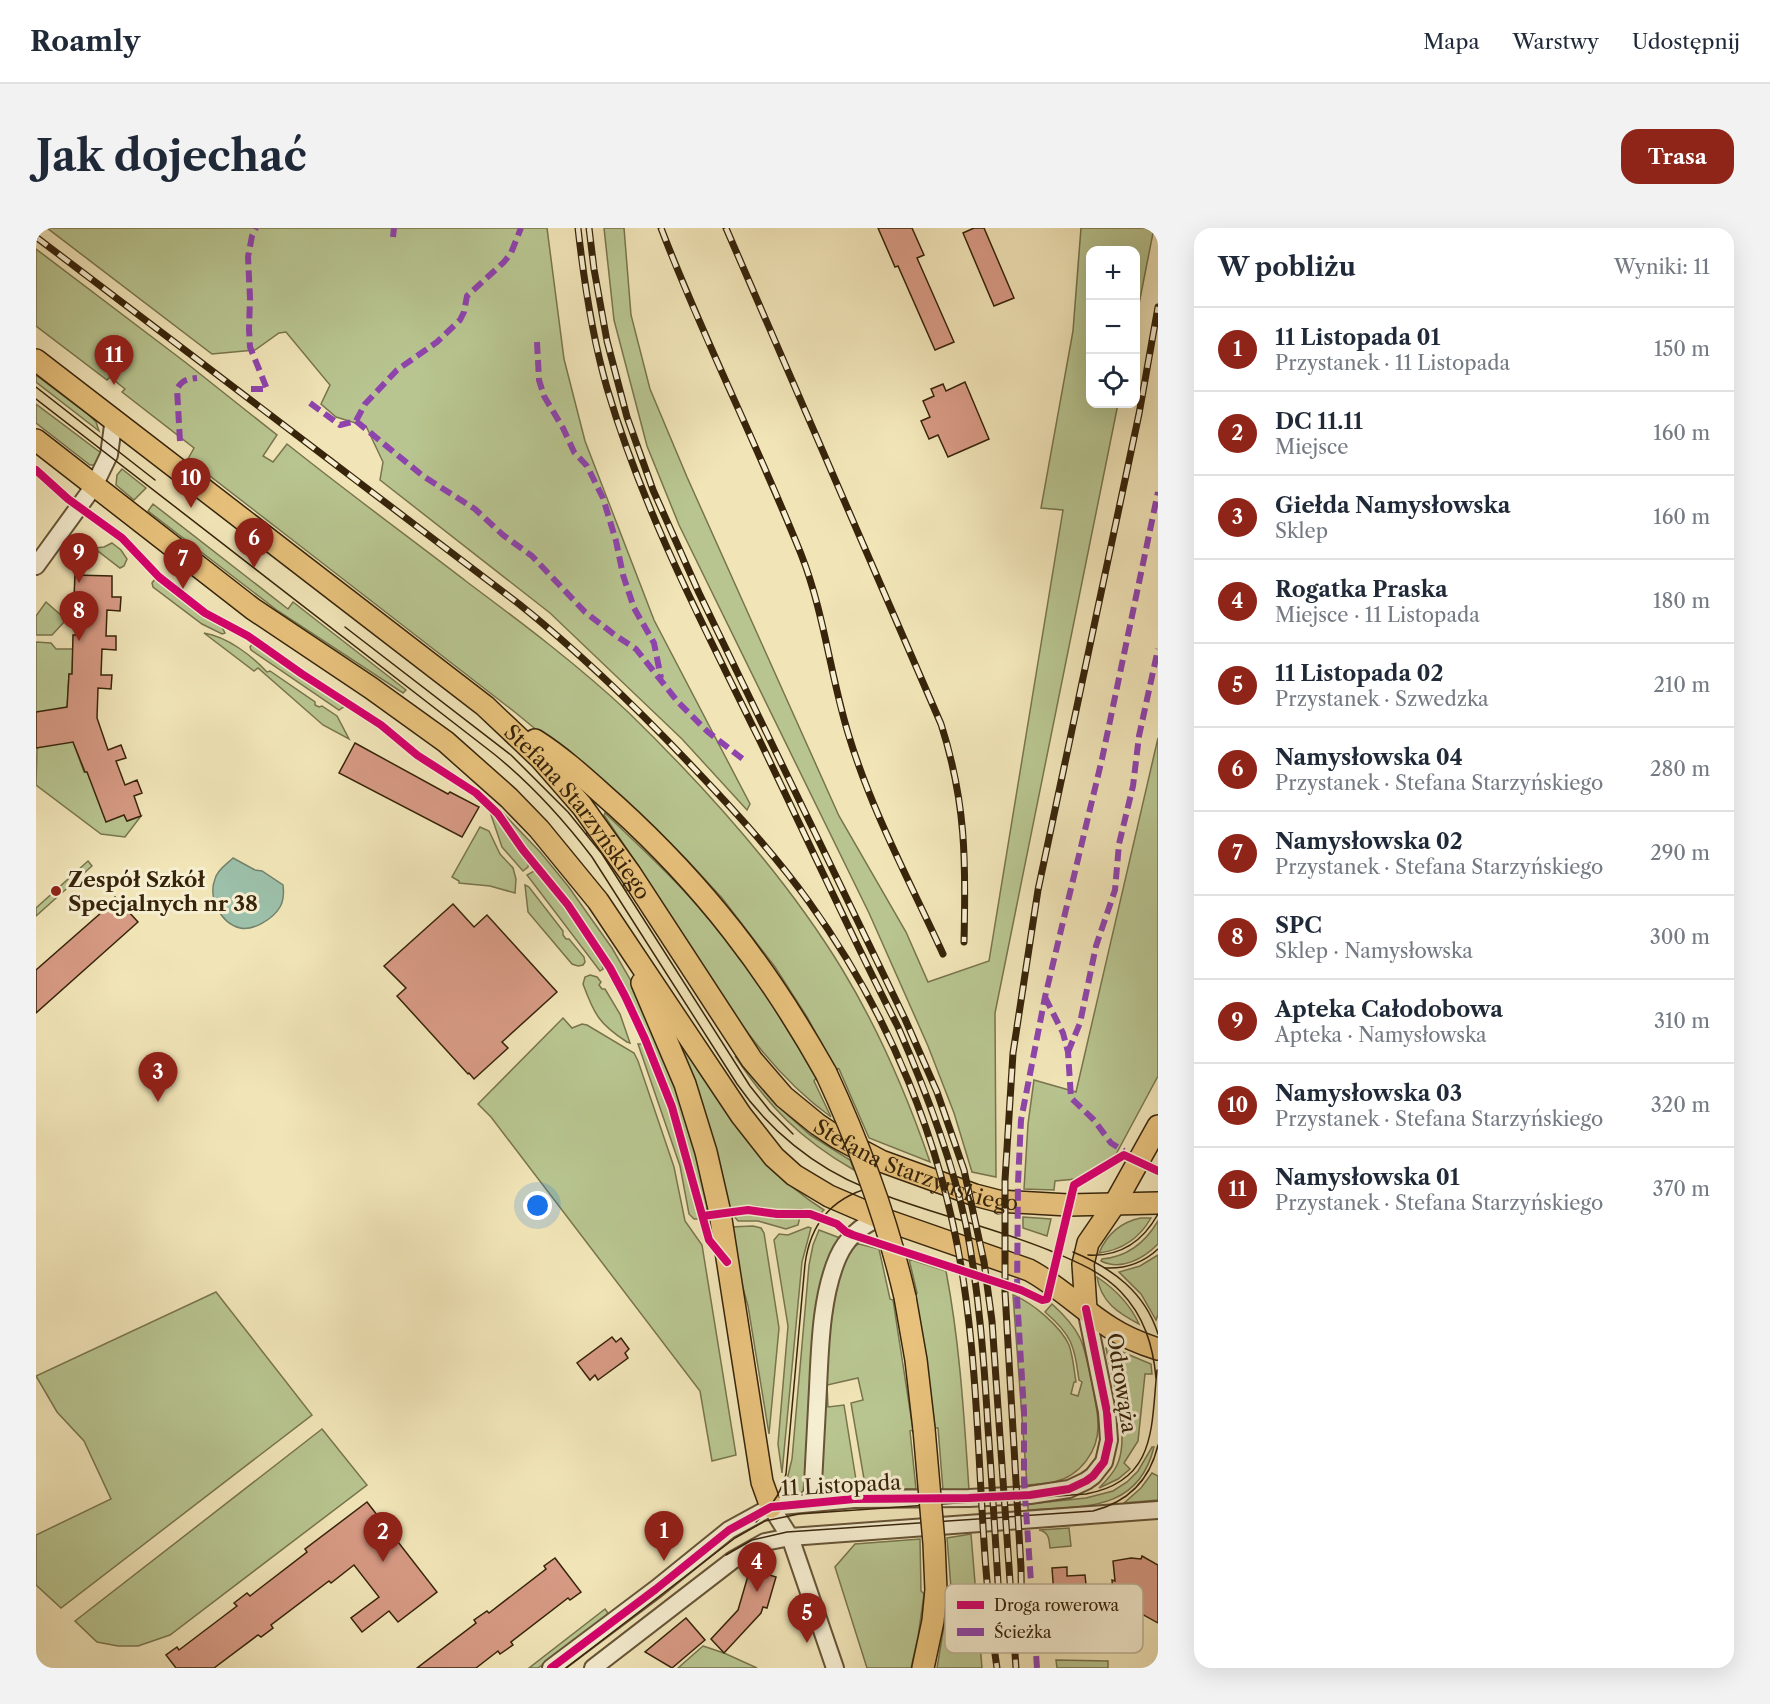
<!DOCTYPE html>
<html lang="pl">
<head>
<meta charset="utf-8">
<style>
  :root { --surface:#fff; --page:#f2f2f3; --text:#1f2937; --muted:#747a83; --line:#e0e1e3; --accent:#8f2418 }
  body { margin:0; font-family:"Libre Caslon Text",serif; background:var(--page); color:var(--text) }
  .controls { position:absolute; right:18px; top:18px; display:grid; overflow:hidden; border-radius:12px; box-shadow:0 6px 24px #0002 }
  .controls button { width:54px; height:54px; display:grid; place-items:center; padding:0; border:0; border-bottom:2px solid var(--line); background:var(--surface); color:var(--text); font:30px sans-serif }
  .you { position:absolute; left:502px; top:978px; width:21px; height:21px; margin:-15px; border:4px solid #fff; border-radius:50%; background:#1a73e8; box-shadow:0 0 0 9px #1a73e833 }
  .badge { display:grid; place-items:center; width:39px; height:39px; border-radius:50%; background:var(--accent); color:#fff; font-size:20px; font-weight:700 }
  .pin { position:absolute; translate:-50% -50px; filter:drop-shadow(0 2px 3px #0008) }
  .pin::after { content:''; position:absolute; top:32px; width:21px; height:18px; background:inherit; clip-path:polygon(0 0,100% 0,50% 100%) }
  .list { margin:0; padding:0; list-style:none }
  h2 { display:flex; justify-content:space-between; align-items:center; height:78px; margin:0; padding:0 24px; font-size:26px }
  h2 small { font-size:20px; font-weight:400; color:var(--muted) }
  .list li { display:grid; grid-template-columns:39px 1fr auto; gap:18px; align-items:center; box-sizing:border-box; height:84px; padding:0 24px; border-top:2px solid var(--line) }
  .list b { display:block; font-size:22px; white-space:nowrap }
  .list p { margin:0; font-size:20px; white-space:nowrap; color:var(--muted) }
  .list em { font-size:20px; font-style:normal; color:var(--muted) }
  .icon { flex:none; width:33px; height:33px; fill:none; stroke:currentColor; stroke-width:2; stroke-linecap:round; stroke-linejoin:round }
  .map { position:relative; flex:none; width:1122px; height:1440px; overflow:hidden; border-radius:18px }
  header { display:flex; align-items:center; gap:36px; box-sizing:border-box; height:84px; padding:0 30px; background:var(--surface); border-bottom:2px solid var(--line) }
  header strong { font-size:28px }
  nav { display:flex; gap:33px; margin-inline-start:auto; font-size:21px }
  .intro { display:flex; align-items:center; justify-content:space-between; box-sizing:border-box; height:144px; padding:0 36px }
  h1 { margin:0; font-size:42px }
  .button { padding:15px 27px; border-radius:18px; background:var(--accent); color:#fff; font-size:21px; font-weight:700 }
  main { display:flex; gap:36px; padding:0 36px }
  aside { flex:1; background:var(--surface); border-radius:18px; box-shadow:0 6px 24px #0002 }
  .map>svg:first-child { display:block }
  .green { fill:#b8c590; stroke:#78744d; stroke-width:1.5 }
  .water { fill:#9cc0aa; stroke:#74826a; stroke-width:1.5 }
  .building { fill:#d79a84; stroke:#37240a; stroke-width:1.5 }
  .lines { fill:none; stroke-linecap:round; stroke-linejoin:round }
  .minor-casing { stroke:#665436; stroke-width:20 }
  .major-casing { stroke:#37240a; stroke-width:24 }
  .minor { stroke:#f6eed1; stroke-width:16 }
  .major { stroke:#e8c27c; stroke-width:21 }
  .tram { stroke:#37240a; stroke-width:1.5 }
  .rail-casing { stroke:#37240a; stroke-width:7 }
  .rail { stroke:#f6eed1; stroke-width:4.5; stroke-dasharray:14; stroke-linecap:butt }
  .major-bridge-casing { stroke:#37240a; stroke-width:24; stroke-linecap:butt }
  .major-bridge { stroke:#e8c27c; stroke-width:21 }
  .quiet { stroke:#8e44ad; stroke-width:6; stroke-dasharray:12 6; stroke-linecap:butt }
  .cycleway-casing { stroke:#f6eed1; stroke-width:11 }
  .cycleway { stroke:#d6006c; stroke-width:8 }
  .poi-dot { fill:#8f2418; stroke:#f6eed1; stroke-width:2 }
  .labels { text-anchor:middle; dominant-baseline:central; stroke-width:6; stroke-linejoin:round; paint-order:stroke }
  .street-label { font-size:21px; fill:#37240a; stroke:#f6eed1 }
  .poi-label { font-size:21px; font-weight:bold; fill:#37240a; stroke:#f6eed1; text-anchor:start }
  .key { fill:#f6eed1; stroke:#bdb195; stroke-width:1.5 }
  .key-label { font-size:16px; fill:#37240a }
</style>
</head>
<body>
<header>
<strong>Roamly</strong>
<nav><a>Mapa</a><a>Warstwy</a><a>Udostępnij</a></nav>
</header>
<div class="intro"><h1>Jak dojechać</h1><a class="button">Trasa</a></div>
<main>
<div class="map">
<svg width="1122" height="1440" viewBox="0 0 1122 1440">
  <rect width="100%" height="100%" fill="#f1e5b8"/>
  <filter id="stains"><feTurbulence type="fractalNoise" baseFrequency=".00333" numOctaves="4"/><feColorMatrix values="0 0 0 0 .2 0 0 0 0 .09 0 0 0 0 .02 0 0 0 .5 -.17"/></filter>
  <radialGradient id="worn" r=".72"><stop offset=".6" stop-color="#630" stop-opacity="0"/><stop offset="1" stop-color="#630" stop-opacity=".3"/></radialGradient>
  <g class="green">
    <polygon points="11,0 511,0 528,131 549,213 618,392 714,576 711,582 646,511 514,385 344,252 347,234 330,198 300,189 285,176 294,157 250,104 243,105 219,122 176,126"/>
    <polygon points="568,0 588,0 595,87 614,161 651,249 803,588 870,704 892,754 953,733 1027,282 1005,280 1037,103 1045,0 1118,0 1100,91 1100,22 1054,22 1054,176 1082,176 959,785 960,949 936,944 918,885 892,818 833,685 643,297 611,218 578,92"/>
    <path d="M0,21L149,134L241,207L227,228L237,234L251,216C310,263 371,308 431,354C486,395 542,437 592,484C669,559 750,649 806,741C843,802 871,867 894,934L833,910L803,841L799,840L771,789L739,739L686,670L651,632L612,594L480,485L152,231L158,220L86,164L89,161L74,149L71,152L0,98Z"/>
    <polygon points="0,147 53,187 60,194 63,203 0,154"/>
    <polygon points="0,176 65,225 59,237 54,237 0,195"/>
    <polygon points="86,241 110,260 98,272 80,257 81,247"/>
    <polygon points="117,276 252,381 257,374 370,462 367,465 242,383 112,283"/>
    <polygon points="76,315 85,322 91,331 88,338 84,340 58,320 68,319"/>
    <polygon points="119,351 174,392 186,399 189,405 186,406 166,396 117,359 116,355"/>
    <polygon points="10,374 27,389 28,394 16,407 0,407 0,388"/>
    <path d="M168,405C192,409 216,428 231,444L234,443L279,474V477L283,479L286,478L301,488L313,511L287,497L222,440L218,443Z"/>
    <polygon points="0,414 15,415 20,421 37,421 36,446 33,446 31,486 0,484"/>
    <polygon points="217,415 309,478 303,482 215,422 214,419"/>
    <polygon points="35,508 48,544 51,544 88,587 91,593 105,588 89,609 65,606 0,557 1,520"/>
    <polygon points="1122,510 1122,848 1078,930 1040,951 1019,953 1018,962 988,961 992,896 998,852 1040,864"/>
    <polygon points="453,581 493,634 492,639 487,643 466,619"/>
    <polygon points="465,583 505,625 532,658 576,720 598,758 654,892 675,983 667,979 644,892 607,796 576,738 552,700 525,661 487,617"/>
    <path d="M569,585C600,615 632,644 660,676C707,729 745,788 780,850L778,853L795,889C733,844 694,782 653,717C625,673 597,630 568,587Z"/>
    <polygon points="444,599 453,603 464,626 477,640 480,651 479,665 454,658 423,655 423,653 416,649"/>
    <polygon points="52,633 56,638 0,688 0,680"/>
    <polygon points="498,643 503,646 537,690 567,736 567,741 564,743 491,647"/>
    <polygon points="489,657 493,659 527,703 527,707 530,711 533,711 548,729 549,734 547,737 542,738 536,736 492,684"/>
    <path d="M554,747L561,749L565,754L563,757L566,761H569L584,786L594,815L591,814C563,796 558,786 547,756L549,749Z"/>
    <polygon points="527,790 536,800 546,796 551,797 598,825 602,833 638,939 649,993 666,1017 700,1227 676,1233 664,1163 455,889 442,876"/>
    <path d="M638,804C683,873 716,937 788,982L784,986L766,981L742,982L719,978L691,980Z"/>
    <polygon points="602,816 608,816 636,890 664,991 658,991 653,986 644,938"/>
    <path d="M699,828L745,881L774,907L814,932L818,942C765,912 732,878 699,828Z"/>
    <polygon points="713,986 742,991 764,989 762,997 750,1001 722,993 702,993 697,987"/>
    <polygon points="987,989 1015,991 1011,1008 987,1000"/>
    <path d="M1105,990H1115C1103,1011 1086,1022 1063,1025C1071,1006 1085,994 1105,990Z"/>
    <path d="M1122,993V1016C1107,1031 1085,1043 1065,1033L1066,1031C1091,1029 1109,1015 1122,993Z"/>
    <polygon points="717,998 725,1000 728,1005 743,1100 733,1206 712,1078 697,1024 694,999"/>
    <polygon points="772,999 775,1000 766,1034 746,1245 742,1216 752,1098 738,1012 743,1006 752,1007"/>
    <path d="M783,1002L804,1010L799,1018L769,1261C765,1267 754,1268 748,1264L756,1231L773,1037L777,1017Z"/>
    <path d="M823,1016L843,1021L854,1071L857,1072L877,1202L874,1203L880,1261L832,1260L828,1251L815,1175L827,1172L822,1150L791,1157L792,1179L808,1177L821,1258L816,1261L784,1264C786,1227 788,1027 823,1016Z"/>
    <polygon points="1122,1027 1122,1087 1120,1092 1105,1066 1083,1044 1104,1038"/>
    <path d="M873,1031L910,1043C924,1116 928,1188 933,1262H907L902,1200H899L890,1130L879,1067L881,1065Z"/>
    <path d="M1061,1049C1079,1061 1094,1076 1103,1096C1082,1085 1065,1074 1061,1049Z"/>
    <polygon points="180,1064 276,1187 25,1380 0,1357 0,1307 75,1271 48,1213 21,1184 0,1148"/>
    <path d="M977,1067C996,1074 1025,1099 1033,1117C1037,1128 1038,1142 1040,1154H1038L1035,1166L1042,1168L1046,1154L1043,1152C1038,1118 1037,1108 1009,1084L1016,1076C1049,1106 1048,1118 1057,1160C1059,1172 1062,1184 1062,1196C1063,1223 1044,1248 1018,1254C1009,1256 1000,1256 991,1257Z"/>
    <path d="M1072,1118L1115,1136L1116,1146H1109L1102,1213L1088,1235L1094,1241L1082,1251L1063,1260C1070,1253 1077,1246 1081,1237C1095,1208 1076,1152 1070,1120Z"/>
    <polygon points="286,1201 331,1257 134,1407 102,1418 82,1418 61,1414 39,1393"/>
    <path d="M1116,1219H1118C1102,1285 1046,1278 992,1282V1276L1050,1270L1077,1263L1091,1254L1102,1243Z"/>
    <polygon points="1116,1245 1122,1248 1122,1272 1088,1275 1105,1260"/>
    <path d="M1033,1300L1035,1318L1014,1320C1013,1311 1013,1304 1003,1302Z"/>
    <polygon points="935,1306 946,1440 901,1440 908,1398 911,1363 915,1360 911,1310"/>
    <polygon points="884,1311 885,1363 888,1366 882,1409 875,1440 831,1440 799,1339 819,1316"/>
    <polygon points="569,1381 572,1385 568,1390 502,1440 493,1440"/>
    <polygon points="667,1418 688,1425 721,1440 642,1440"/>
    <polygon points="1020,1432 1072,1433 1072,1440 1021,1440"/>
  </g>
  <path class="water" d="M197,630L219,642L226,643L247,657C248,665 248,672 244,679C237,691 217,703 204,700C184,695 172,669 179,651C181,642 191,636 197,630Z"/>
  <g class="building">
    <polygon points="842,0 876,0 888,27 881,30 918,114 899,122 862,38 859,39"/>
    <polygon points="938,0 948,0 978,70 958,78 927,5"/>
    <polygon points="929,154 953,211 912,229 902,207 893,211 885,193 894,189 887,173 898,168 895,161 907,156 910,163"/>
    <polygon points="39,347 76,348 76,369 85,369 84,383 71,382 70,408 80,408 80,422 66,421 65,447 76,447 75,461 62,460 61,490 72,522 85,517 90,530 80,533 89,557 101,552 106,565 98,568 105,588 91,593 88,587 70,594 51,544 49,544 37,514 0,520 0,484 31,479 33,446 36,446 37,407 40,407 41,369 38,369"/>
    <polygon points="319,515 412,566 414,564 443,579 426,609 303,545"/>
    <polygon points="79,669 102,694 0,785 0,742 75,676"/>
    <polygon points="417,676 438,699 451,687 521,764 466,814 472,820 438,851 433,845 432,846 361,768 370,760 348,738"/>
    <polygon points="576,1109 580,1114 585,1110 593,1121 589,1125 592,1130 562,1152 559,1147 554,1152 541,1135"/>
    <polygon points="331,1274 401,1364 362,1394 353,1383 326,1404 315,1390 343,1369 318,1337 295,1355 293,1353 235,1397 237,1400 225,1409 222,1407 178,1440 140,1440 130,1427 141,1419 143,1422 201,1378 198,1375 211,1365 214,1368 271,1324 269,1321"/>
    <polygon points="1106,1328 1122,1337 1122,1395 1077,1370 1077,1367 1081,1417 1065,1419 1062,1388 1024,1390 1023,1367 1018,1367 1016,1340 1031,1339 1031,1348 1049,1347 1051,1366 1077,1364 1076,1352 1079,1353 1077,1333 1095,1330 1105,1331"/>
    <polygon points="519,1330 545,1364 534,1372 532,1370 475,1414 477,1417 464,1426 462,1423 440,1440 381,1440 440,1395 438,1392 451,1383 453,1385 510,1341 508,1338"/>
    <polygon points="714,1341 740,1349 731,1380 727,1379 725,1385 688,1425 675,1411 702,1382"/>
    <polygon points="650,1390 669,1412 636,1440 609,1424"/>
  </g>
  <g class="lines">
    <g class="minor-casing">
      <g id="minor">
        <polyline points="0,338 58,258 73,227 78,190"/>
        <path d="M776,1275C778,1237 780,1198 782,1160C784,1119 785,1068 802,1029C810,1011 825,997 844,990"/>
        <polyline points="735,1279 754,1309 799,1440"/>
        <polyline points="515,1440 620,1361 693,1302 735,1279 818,1271 933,1270 994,1267 1033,1261 1050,1253 1057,1248 1068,1234 1073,1212 1071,1184 1050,1081"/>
        <polyline points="557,1440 697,1332 729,1314 754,1309 1122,1282"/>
      </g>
    </g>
    <g class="major-casing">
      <g id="major">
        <path id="s1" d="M0,132L449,478L505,531L546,578L594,645L716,832L748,869L781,896L802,910L845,933L939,967L962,973L1032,977L1122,975"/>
        <path d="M0,212L217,381L335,460L410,514L473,570L503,601L562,673L705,887L738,929L758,947L793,968L844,990L993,1042C1023,1058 1046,1082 1075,1100C1089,1109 1106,1116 1122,1121"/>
        <path d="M499,512C529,531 554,555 580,578C669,659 731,740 790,845"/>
        <polyline points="606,755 649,856 670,924 684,985 726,1254 735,1279"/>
        <polyline points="869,1069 880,1132 888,1201"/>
        <polyline points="1050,1081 1047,1036 1052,1015 1078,977 1122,898"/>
        <polyline points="887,1440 897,1393 900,1362"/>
      </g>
    </g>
    <use href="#minor" class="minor"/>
    <use href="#major" class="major"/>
    <g class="tram">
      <polyline points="0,159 119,252"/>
      <path d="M0,171L458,526C495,556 527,591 556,629L701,856C733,902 778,939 830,960C890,985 955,998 1015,1023C1039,1033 1066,1044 1085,1064C1108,1088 1117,1117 1120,1150"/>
      <polyline points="309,399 475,527 532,584 566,626 714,858 734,883 757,906"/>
      <path d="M1037,1024C1076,1040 1109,1064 1122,1106"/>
      <path d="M1052,1027C1085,1029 1107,1013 1122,986"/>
      <path d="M1069,1040C1089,1041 1107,1035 1122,1021"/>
      <path d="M720,1294C735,1280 745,1266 750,1246L769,1036C774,998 794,971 833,960"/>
      <path d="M690,1327L716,1312L751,1304L1057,1283C1092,1274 1114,1252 1122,1217"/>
      <path d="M530,1440L699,1310L729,1293L763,1286L1050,1266C1121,1253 1115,1199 1121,1142"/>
    </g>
    <g class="rail-casing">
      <g id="rail">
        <path d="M542,0C548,54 556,108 571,160C607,282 666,395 722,509C769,606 813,703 862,799C890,863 915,928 930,997C943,1063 948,1132 952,1200C957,1268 961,1337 965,1405"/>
        <polyline points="553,0 558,41 571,113 591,189 617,262 663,365 869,791 901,864 928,942 948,1034 956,1093 980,1440"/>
        <path d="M625,0C667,110 721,216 765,326C788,384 794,446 812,505C835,582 874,654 907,726"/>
        <path d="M690,0L905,496C930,574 930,633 928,714"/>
        <path d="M0,9L483,376C544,425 599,478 653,535C695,579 737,624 773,674C853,785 906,914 927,1050C947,1179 941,1311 961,1440"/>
        <polyline points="986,1414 985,1340 969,1064 969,952 977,825 1002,662 1103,186 1122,79"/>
      </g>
    </g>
    <use href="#rail" class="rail"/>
    <g class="major-bridge-casing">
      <g id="major-bridge">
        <path d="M790,845C824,918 851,991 869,1069"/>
        <polyline points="888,1201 898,1315 900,1362"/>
      </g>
    </g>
    <use href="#major-bridge" class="major-bridge"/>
    <g class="quiet">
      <polyline points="357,9 358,0"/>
      <polyline points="501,114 503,152 508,168 527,200 538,224 551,238 567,270 580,313 587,347 598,380 618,415 625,450"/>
      <polyline points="215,161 231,161 214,119 213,101 214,70 212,29 216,8 220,0"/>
      <polyline points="274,175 304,197 320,193 329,176 361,142 401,114 424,92 428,84 431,68 468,34 475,25 485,0"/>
      <polyline points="320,193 387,248 439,281 467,307 496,328 549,384 579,407 600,421 642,474 672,504 708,532"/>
      <path d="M144,213L141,161C146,152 151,151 161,150"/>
      <polyline points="1009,769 1027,805 1032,824 1035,870 1058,892 1075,915 1088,923"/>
      <polyline points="1032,824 1044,795 1060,718 1079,662 1083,616 1097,558 1103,508 1122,421"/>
      <polyline points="1001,1440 988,1254 988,1183 981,1069 982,955 985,892 1009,769 1066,531 1122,264"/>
    </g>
    <g class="cycleway-casing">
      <g id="cycleway">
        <polyline points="0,242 32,271 86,310 123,349 169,385 212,408 266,446 345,497 381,527 440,565 462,586 487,622 532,677 574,740 589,768 609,811 636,879 673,1012 691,1034"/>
        <polyline points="667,988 712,982 741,986 774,986 801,996 810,1004 817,1007 985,1062 1006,1072 1011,1071 1038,957 1088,927 1122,943"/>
        <polyline points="515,1440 620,1361 693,1302 735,1279 818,1271 933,1270 994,1267 1033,1261 1050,1253 1057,1248 1068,1234 1073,1212 1071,1184 1050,1081"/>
      </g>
    </g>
    <use href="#cycleway" class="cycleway"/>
  </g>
  <circle class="poi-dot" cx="20" cy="663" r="6"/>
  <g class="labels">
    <g class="street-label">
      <text stroke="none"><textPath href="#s1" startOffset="708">Stefana Starzyńskiego</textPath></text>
      <text stroke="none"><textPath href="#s1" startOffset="1212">Stefana Starzyńskiego</textPath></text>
      <text transform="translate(1086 1155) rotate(81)">Odrowąża</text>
      <text transform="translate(805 1257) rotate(-3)">11 Listopada</text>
    </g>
    <g class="poi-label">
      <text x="32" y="651">Zespół Szkół<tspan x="32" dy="24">Specjalnych nr 38</tspan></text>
    </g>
  </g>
  <rect x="909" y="1356" width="198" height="69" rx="9" class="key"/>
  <rect x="921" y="1373" width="27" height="8" fill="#d6006c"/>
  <rect x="921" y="1400" width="27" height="8" fill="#8e44ad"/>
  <g class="key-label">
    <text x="958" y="1383">Droga rowerowa</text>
    <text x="958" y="1410">Ścieżka</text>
  </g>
  <rect width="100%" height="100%" filter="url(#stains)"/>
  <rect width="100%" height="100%" fill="url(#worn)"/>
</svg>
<div class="controls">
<button>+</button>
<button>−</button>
<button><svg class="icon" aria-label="locate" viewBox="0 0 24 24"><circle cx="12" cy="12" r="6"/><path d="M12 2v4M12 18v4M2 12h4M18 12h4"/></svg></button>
</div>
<div class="you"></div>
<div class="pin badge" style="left:628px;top:1333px">1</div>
<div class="pin badge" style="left:347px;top:1334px">2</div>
<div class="pin badge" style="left:122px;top:874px">3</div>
<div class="pin badge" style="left:721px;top:1364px">4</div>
<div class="pin badge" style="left:771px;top:1415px">5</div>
<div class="pin badge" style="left:218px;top:340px">6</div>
<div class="pin badge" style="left:147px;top:361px">7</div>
<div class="pin badge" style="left:43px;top:413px">8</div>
<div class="pin badge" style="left:43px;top:355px">9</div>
<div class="pin badge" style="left:155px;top:280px">10</div>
<div class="pin badge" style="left:78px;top:157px">11</div>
</div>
<aside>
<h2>W pobliżu<small>Wyniki: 11</small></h2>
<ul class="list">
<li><span class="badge">1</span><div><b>11 Listopada 01</b><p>Przystanek · 11 Listopada</p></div><em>150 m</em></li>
<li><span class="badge">2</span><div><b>DC 11.11</b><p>Miejsce</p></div><em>160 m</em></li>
<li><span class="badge">3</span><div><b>Giełda Namysłowska</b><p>Sklep</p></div><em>160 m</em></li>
<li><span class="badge">4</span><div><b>Rogatka Praska</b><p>Miejsce · 11 Listopada</p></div><em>180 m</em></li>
<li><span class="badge">5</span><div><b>11 Listopada 02</b><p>Przystanek · Szwedzka</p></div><em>210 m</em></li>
<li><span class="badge">6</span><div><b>Namysłowska 04</b><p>Przystanek · Stefana Starzyńskiego</p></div><em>280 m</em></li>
<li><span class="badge">7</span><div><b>Namysłowska 02</b><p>Przystanek · Stefana Starzyńskiego</p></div><em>290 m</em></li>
<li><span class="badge">8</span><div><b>SPC</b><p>Sklep · Namysłowska</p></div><em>300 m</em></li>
<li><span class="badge">9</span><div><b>Apteka Całodobowa</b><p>Apteka · Namysłowska</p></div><em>310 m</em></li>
<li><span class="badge">10</span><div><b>Namysłowska 03</b><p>Przystanek · Stefana Starzyńskiego</p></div><em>320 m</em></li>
<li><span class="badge">11</span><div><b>Namysłowska 01</b><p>Przystanek · Stefana Starzyńskiego</p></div><em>370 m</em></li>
</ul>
</aside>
</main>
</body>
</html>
